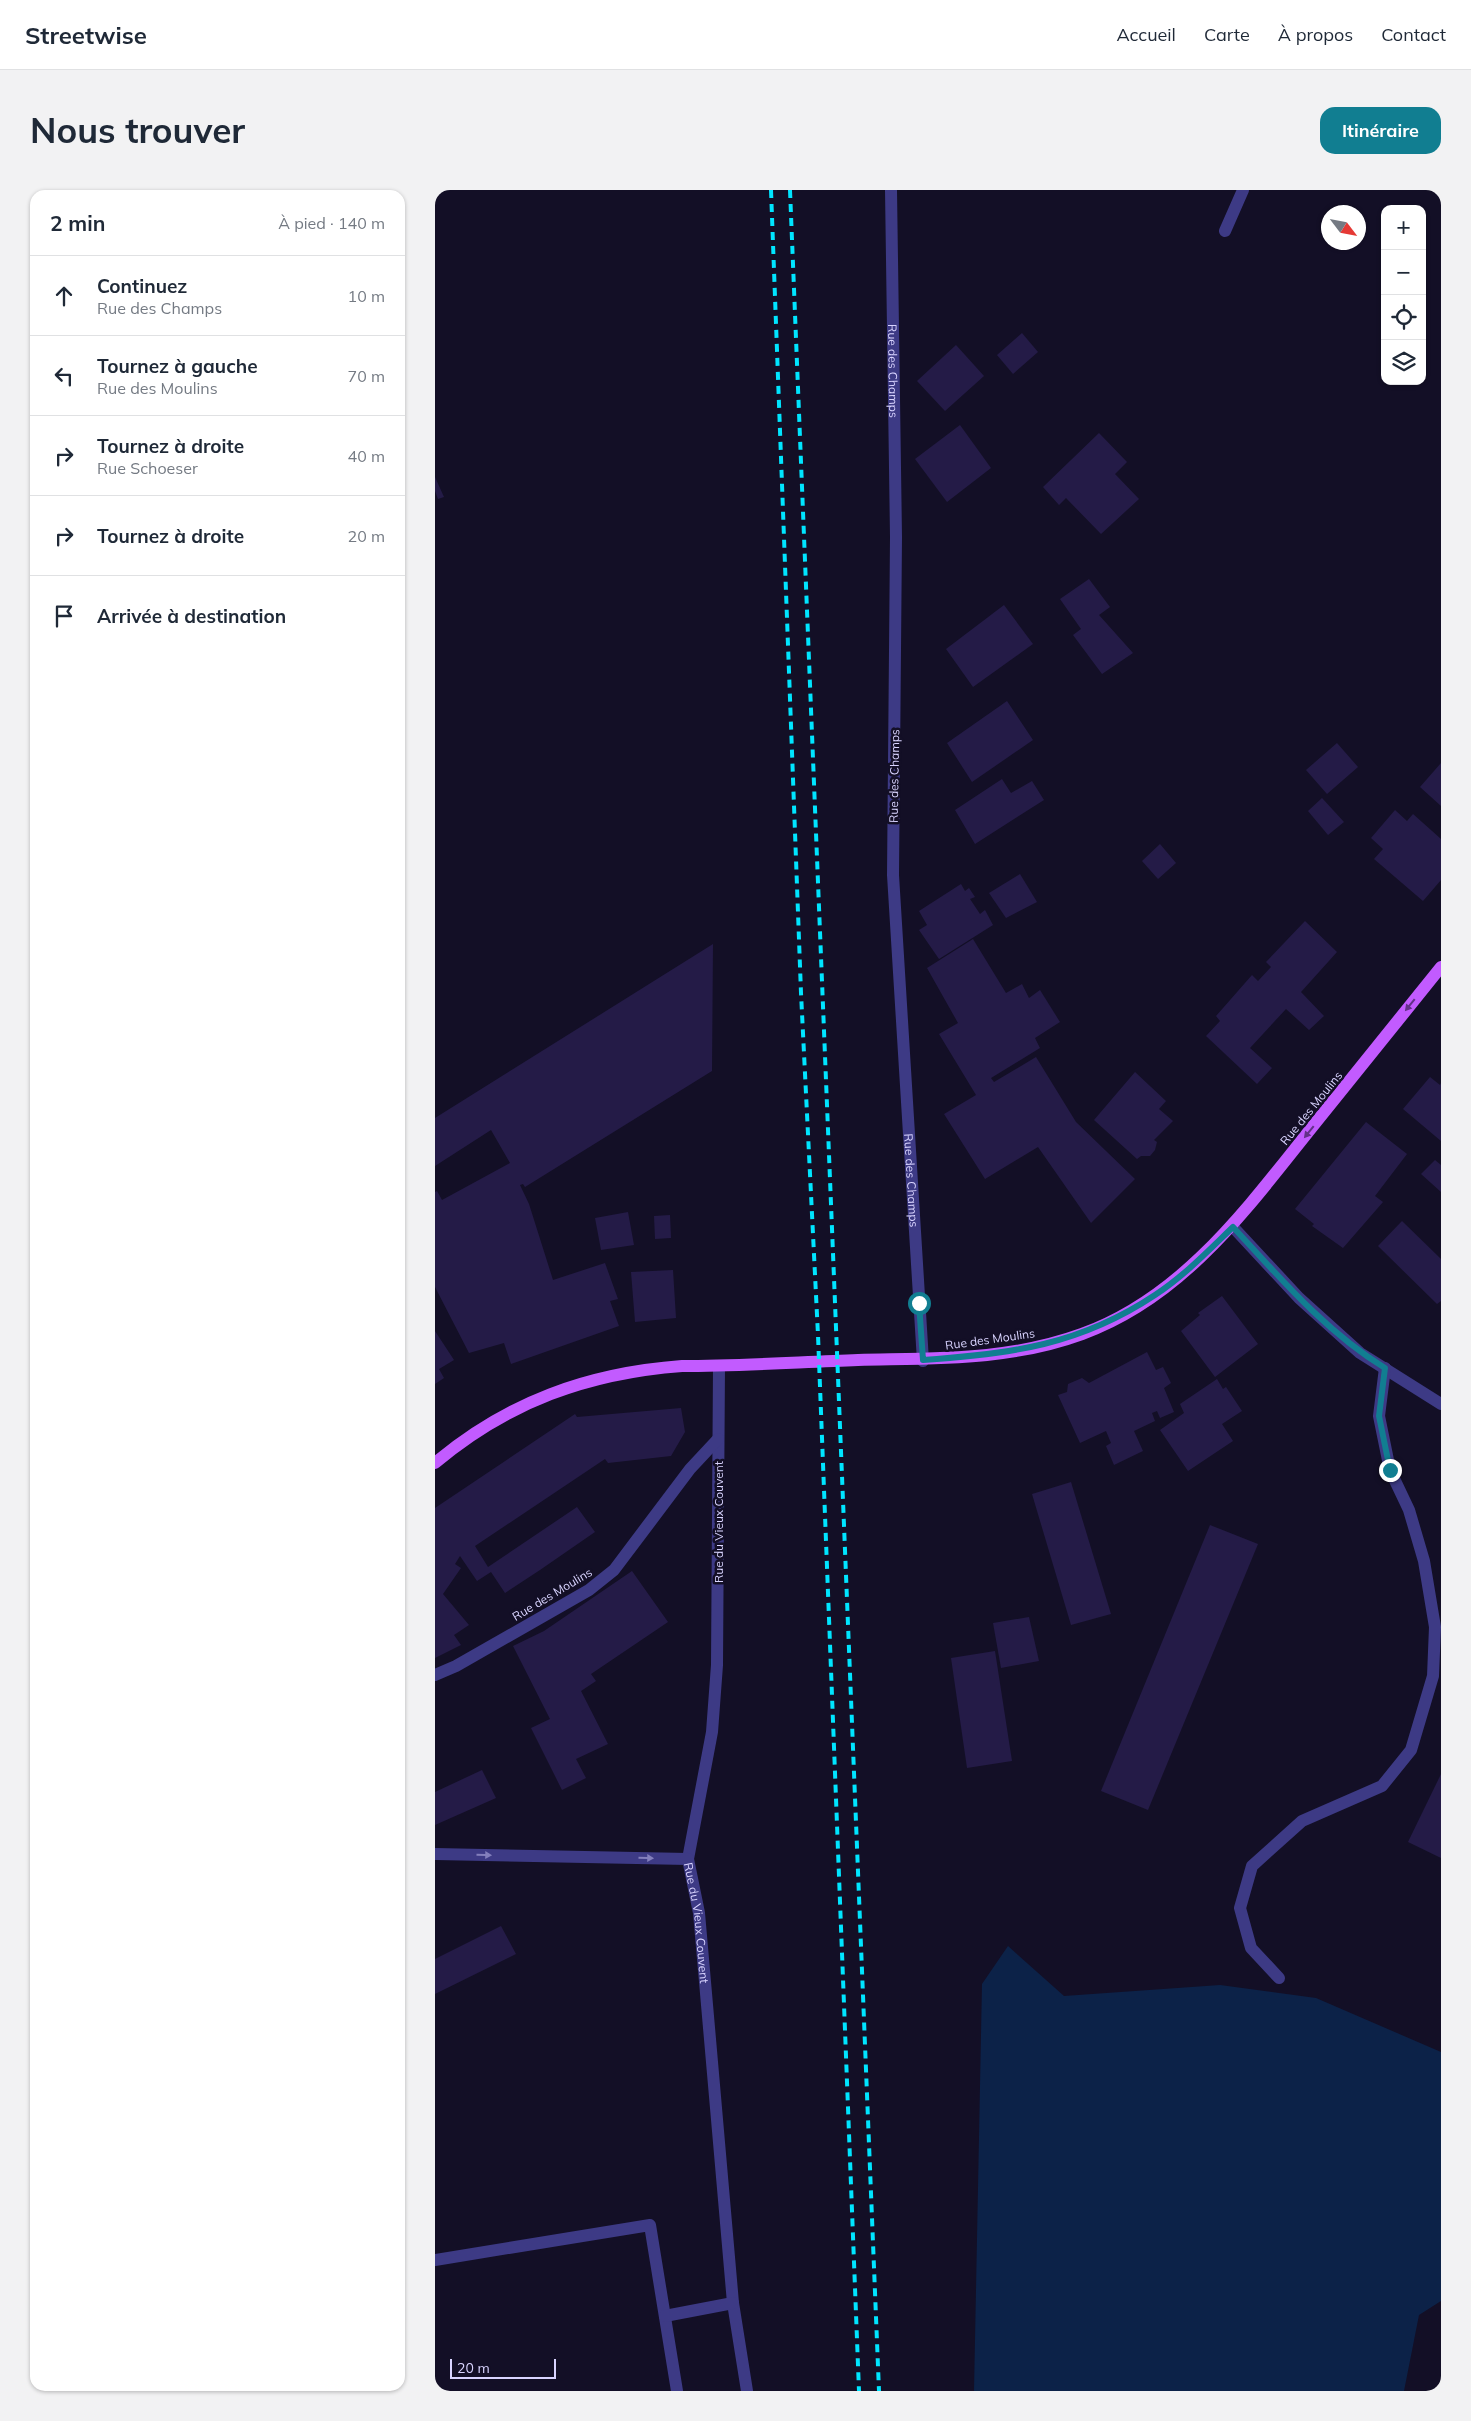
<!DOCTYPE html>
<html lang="fr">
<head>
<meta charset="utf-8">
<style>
  :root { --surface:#fff; --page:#f2f2f3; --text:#1f2937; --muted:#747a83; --line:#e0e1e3; --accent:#117e91 }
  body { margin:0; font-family:Mulish,sans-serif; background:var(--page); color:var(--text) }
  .controls { position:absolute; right:15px; top:15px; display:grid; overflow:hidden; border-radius:10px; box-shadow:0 1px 4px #0004 }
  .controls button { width:45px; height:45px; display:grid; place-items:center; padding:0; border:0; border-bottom:1px solid var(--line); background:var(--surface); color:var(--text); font:25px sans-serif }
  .compass { position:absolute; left:886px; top:15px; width:45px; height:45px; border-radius:50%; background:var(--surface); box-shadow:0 1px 4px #0004; rotate:122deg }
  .scale { position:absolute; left:15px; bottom:12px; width:106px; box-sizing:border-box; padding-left:5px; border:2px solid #d9d4ff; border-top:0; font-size:14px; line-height:18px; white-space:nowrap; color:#d9d4ff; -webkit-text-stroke:4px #130f26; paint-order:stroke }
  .stop { position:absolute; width:15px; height:15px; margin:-11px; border:4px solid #117e91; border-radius:50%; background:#fff }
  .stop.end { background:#117e91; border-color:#fff; box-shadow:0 1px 5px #0008 }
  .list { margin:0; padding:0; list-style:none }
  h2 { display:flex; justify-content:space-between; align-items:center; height:65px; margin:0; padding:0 20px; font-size:21px }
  h2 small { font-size:16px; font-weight:400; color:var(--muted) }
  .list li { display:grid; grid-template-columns:32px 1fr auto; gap:15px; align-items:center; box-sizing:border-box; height:80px; padding:0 20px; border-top:1px solid var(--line) }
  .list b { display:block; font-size:19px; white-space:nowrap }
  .list p { margin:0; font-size:16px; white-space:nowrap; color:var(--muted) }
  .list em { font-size:16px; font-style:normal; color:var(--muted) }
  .icon { flex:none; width:28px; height:28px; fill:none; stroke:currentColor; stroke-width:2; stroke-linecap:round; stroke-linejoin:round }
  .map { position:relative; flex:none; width:1006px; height:2201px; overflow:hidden; border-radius:15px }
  header { display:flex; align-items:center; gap:30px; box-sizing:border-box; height:70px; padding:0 25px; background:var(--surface); border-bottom:1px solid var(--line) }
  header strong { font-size:24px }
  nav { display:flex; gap:28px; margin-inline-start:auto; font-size:18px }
  .intro { display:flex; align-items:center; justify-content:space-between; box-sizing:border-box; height:120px; padding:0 30px }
  h1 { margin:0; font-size:35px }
  .button { padding:12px 22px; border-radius:15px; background:var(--accent); color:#fff; font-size:18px; font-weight:700 }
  main { display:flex; gap:30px; padding:0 30px }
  aside { flex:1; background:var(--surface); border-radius:15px; box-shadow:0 1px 4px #0004 }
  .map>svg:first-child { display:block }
  .water { fill:#0c2248 }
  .building { fill:#241b47 }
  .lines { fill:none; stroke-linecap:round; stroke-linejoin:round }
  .minor { stroke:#3d3a85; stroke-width:12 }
  .major { stroke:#c25bff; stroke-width:12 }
  .rail { stroke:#00e5ff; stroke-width:4; stroke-dasharray:8 6; stroke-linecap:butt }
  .oneway { fill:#623188 }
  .oneway2 { fill:#837fbc }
  .route { stroke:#117e91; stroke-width:6 }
  .labels { text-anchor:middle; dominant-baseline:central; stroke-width:5; stroke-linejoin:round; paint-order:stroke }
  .street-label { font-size:12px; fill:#d9d4ff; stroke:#130f26 }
</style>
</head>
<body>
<header>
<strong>Streetwise</strong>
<nav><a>Accueil</a><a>Carte</a><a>À propos</a><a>Contact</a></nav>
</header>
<div class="intro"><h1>Nous trouver</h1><a class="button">Itinéraire</a></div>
<main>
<aside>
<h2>2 min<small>À pied · 140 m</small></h2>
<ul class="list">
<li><svg class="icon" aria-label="ahead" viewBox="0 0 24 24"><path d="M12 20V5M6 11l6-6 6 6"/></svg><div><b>Continuez</b><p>Rue des Champs</p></div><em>10 m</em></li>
<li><svg class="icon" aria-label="left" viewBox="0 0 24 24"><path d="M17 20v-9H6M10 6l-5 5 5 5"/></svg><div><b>Tournez à gauche</b><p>Rue des Moulins</p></div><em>70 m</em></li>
<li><svg class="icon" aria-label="right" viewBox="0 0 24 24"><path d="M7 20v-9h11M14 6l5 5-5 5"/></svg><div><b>Tournez à droite</b><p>Rue Schoeser</p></div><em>40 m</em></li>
<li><svg class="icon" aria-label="right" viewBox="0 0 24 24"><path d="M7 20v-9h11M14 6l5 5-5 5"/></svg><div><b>Tournez à droite</b></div><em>20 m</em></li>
<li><svg class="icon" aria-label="arrive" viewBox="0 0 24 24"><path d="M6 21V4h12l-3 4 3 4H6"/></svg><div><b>Arrivée à destination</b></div></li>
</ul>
</aside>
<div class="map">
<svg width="1006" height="2201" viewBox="0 0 1006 2201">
  <rect width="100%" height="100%" fill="#130f26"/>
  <polygon class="water" points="573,1756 629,1806 785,1795 881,1808 1006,1862 1006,2111 984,2125 969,2201 539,2201 547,1794"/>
  <g class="building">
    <polygon points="587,143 603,162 578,184 562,165"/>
    <polygon points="521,155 549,186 510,221 482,191"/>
    <polygon points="525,235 556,278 512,312 480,269"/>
    <polygon points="664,243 692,272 680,284 704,309 666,344 631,308 624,315 608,297"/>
    <polygon points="0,287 9,307 3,309 0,301"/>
    <polygon points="654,389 675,417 664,425 698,463 667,484 638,445 646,439 625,409"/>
    <polygon points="569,415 598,454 538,497 511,459"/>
    <polygon points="572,511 598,550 537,592 512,553"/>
    <polygon points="902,553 923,577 892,604 871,580"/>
    <polygon points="1006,573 1006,616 985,597"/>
    <polygon points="567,589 576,603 597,591 609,610 540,654 520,620"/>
    <polygon points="887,608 909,632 893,645 873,621"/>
    <polygon points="960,620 972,631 978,624 1006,649 1006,690 988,711 939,669 948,659 936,648"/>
    <polygon points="725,654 741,673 723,689 707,671"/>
    <polygon points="585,684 602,712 571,728 554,703"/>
    <polygon points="526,694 530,701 534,698 540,707 535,709 545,724 550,720 558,735 504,769 484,740 492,735 484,721"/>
    <polygon points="870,731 902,762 866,802 889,826 874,840 851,819 815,858 837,878 822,894 771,846 785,831 781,826 817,785 823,791 836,777 831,772"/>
    <polygon points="538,749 571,803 587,794 594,808 605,800 625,832 600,848 605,858 556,888 559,892 601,867 641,932 700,989 656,1033 603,957 550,989 509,924 541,905 504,844 523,833 492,778"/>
    <polygon points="278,754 277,881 90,997 88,994 85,995 94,1014 118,1090 170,1073 183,1109 175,1111 184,1136 76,1174 69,1153 34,1163 0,1097 0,1002 2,1001 7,1010 75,973 56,940 0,976 0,928"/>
    <polygon points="700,882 731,911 724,919 738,931 719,950 722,952 720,960 715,966 706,966 702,969 659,930"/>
    <polygon points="995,887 1005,895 1006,893 1006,951 968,919"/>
    <polygon points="931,932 972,964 940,1006 948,1012 908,1058 877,1036 879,1034 860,1019"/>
    <polygon points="1000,970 1006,975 1006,1002 986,984"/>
    <polygon points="193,1022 199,1055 166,1060 160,1028"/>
    <polygon points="235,1025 236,1048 220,1049 219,1026"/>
    <polygon points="967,1031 1006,1069 1006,1111 1002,1114 943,1056"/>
    <polygon points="238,1080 241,1128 200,1132 196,1082"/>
    <polygon points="787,1106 823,1154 780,1187 746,1141 765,1125 763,1123"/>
    <polygon points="0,1141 19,1170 4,1179 9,1188 0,1194"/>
    <polygon points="712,1162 721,1180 728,1177 736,1193 729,1198 739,1222 725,1228 722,1221 717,1223 720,1231 699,1241 708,1261 679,1275 671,1256 676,1253 671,1241 645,1253 623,1205 632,1202 633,1194 647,1188 654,1193"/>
    <polygon points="782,1189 788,1199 791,1197 807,1221 787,1234 798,1251 753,1281 725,1240 749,1223 745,1214"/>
    <polygon points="246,1218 250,1242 236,1266 173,1273 170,1269 40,1356 53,1377 142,1317 160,1342 105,1380 70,1403 56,1382 42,1391 25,1366 20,1374 26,1378 8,1404 34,1435 19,1445 26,1455 0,1468 0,1318 140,1224 142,1227"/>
    <polygon points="636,1292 676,1424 636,1435 597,1304"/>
    <polygon points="775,1335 823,1354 713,1620 666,1601"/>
    <polygon points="197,1381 233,1432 156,1484 161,1491 146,1501 173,1554 141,1569 151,1588 127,1600 96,1538 115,1529 78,1456 109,1441"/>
    <polygon points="594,1427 604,1471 566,1478 558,1433"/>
    <polygon points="560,1461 577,1571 532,1578 516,1468"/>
    <polygon points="47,1580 61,1608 0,1635 0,1602"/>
    <polygon points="1006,1584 1006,1668 973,1652"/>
    <polygon points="66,1736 81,1764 0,1804 0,1769"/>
  </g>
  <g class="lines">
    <g class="minor">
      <path id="s1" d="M456,0L461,347L458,685L488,1171"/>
      <polyline points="790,41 808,0"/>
      <polyline points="798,1037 864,1108 925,1163 1006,1214"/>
      <path id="s2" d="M284,1176L282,1475L277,1542L253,1669L264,1723L298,2113L312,2201"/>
      <polyline points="0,1485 21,1476 154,1400 179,1380 255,1279 283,1249"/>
      <polyline points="0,1664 253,1669"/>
      <polyline points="844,1788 816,1758 805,1718 817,1676 867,1631 947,1596 976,1560 998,1486 1000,1437 989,1371 974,1320 955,1280 944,1226 950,1178"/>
      <polyline points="0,2070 215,2035 242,2201"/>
      <polyline points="230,2126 298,2113"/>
    </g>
    <path class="major" d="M0,1273C72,1212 153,1183 247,1176C305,1176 364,1172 423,1170C500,1168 573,1171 647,1144C749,1107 813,1017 878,936C921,883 963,830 1006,777"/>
    <g class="rail">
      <polyline points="336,0 366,803 383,1145 424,2201"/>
      <polyline points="355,0 444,2201"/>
    </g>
  </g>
  <defs><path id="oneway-solid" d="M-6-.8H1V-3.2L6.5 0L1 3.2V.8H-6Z" transform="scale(1.25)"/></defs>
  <g class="oneway">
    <use href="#oneway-solid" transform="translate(975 815) rotate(129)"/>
    <use href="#oneway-solid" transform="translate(874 942) rotate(129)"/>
  </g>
  <g class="oneway2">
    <use href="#oneway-solid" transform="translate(49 1665) rotate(1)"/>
    <use href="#oneway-solid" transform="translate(211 1668) rotate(1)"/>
  </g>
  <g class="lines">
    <path class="route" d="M484,1113L488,1170C576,1164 645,1155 720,1105C749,1086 773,1061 798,1037C845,1088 891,1142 950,1178L944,1226L955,1280"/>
  </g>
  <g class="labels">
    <g class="street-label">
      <text stroke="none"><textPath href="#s1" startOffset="181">Rue des Champs</textPath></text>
      <text transform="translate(459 586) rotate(-89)">Rue des Champs</text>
      <text transform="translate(876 918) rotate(-51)">Rue des Moulins</text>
      <text stroke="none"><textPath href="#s1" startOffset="991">Rue des Champs</textPath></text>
      <text transform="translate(555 1149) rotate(-8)">Rue des Moulins</text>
      <text transform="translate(283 1332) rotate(-90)">Rue du Vieux Couvent</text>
      <text transform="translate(117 1404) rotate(-31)">Rue des Moulins</text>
      <text stroke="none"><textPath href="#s2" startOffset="560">Rue du Vieux Couvent</textPath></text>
    </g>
  </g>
</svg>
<div class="controls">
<button>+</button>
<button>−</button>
<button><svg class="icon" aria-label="locate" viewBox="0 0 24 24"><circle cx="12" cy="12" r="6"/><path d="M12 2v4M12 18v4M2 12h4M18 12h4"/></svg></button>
<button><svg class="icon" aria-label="layers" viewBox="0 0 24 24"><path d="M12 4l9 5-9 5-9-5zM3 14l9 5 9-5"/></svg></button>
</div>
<svg class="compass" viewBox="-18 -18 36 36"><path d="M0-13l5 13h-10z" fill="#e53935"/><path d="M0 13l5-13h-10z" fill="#747a83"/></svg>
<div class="scale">20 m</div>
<div class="stop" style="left:484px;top:1113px"></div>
<div class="stop end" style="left:955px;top:1280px"></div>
</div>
</main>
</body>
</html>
